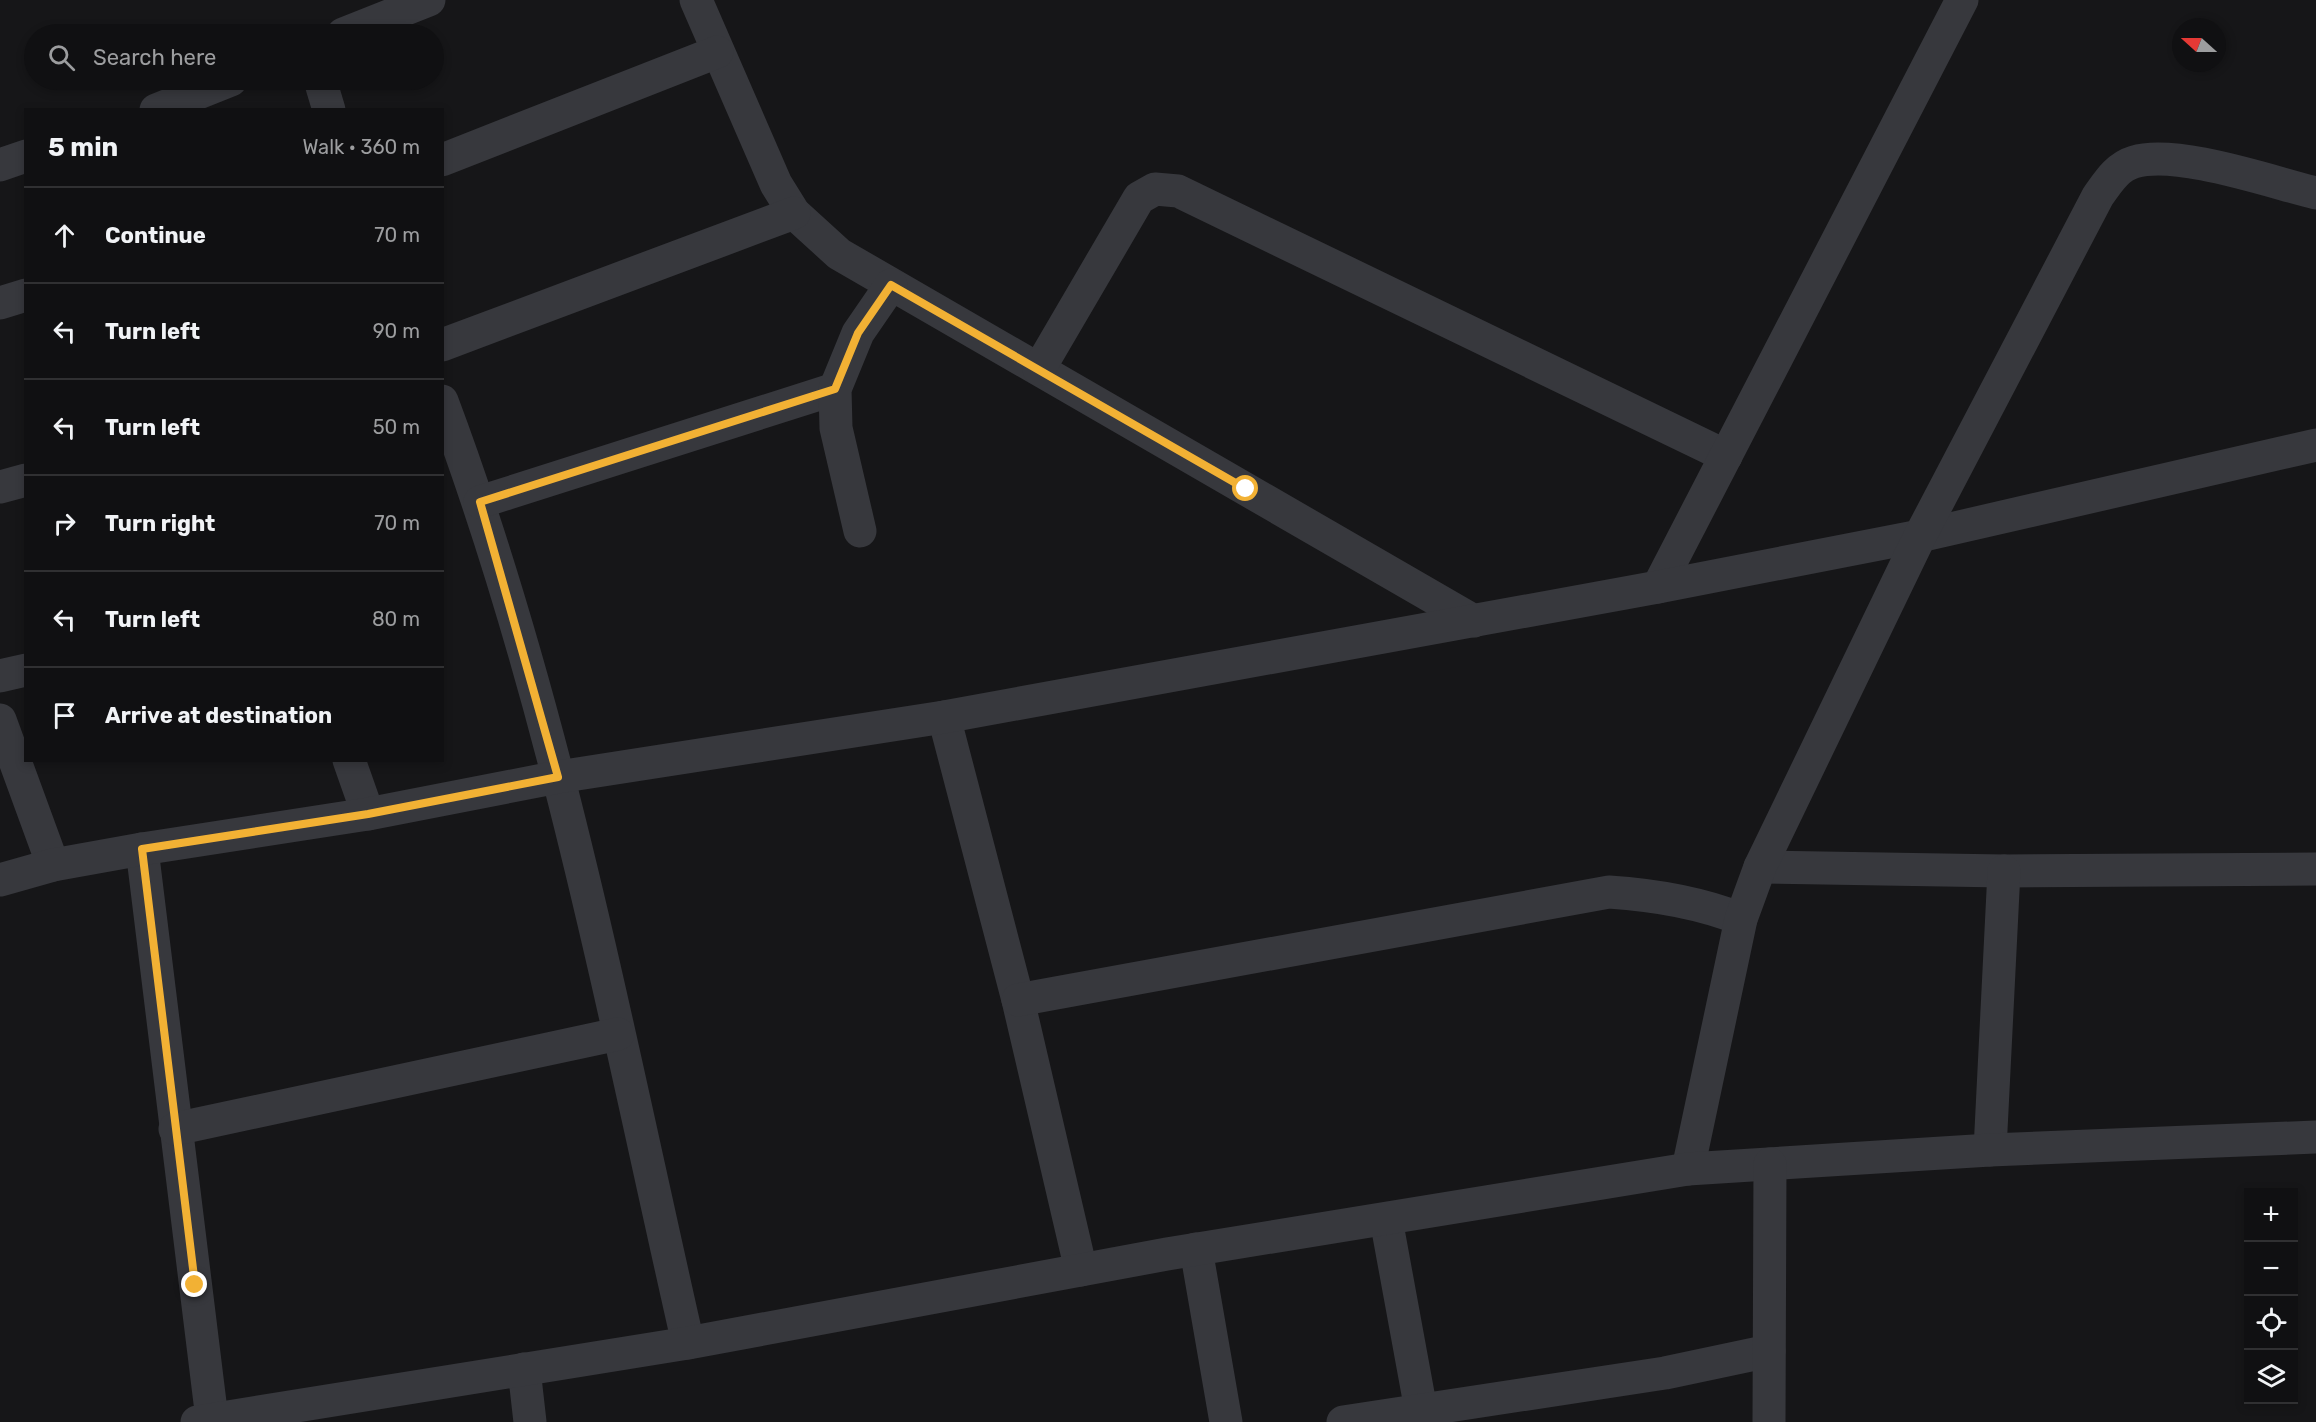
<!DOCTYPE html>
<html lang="en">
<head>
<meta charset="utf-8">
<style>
  :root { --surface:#101012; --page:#1e1e20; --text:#f1f3f6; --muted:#9c9d9f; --line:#303032 }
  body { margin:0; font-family:Rubik,sans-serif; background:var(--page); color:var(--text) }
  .controls { position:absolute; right:18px; bottom:18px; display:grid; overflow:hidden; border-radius:0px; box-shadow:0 3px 9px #0003 }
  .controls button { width:54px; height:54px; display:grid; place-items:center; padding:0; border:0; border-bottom:2px solid var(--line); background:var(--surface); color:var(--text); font:30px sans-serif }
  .compass { position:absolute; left:2172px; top:18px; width:54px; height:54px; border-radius:50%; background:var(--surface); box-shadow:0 3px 9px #0003; rotate:291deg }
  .stop { position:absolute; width:18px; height:18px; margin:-14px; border:4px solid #f2b134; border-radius:50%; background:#fff }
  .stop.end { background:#f2b134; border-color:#fff; box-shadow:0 2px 6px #0008 }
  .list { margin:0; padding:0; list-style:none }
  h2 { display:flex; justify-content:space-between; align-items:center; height:78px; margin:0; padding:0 24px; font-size:26px }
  h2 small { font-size:20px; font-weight:400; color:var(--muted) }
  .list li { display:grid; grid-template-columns:39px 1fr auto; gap:18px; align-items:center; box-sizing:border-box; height:96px; padding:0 24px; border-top:2px solid var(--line) }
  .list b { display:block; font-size:22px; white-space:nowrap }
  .list em { font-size:20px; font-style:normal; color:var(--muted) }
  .icon { flex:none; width:33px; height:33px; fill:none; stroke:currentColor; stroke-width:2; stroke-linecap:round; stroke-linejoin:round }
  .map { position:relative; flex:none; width:2316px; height:1422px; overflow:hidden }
  .search { position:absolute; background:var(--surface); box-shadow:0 3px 9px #0003; left:24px; top:24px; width:420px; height:66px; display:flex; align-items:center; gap:15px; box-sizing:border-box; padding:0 21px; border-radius:33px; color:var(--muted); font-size:22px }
  .panel { position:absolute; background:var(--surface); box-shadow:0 3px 9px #0003; left:24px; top:108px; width:420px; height:654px; border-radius:0px }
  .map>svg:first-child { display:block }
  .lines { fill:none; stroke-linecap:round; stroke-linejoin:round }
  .street { stroke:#37383d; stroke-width:33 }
  .route { stroke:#f2b134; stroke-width:8 }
</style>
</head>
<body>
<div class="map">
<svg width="2316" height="1422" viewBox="0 0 2316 1422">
  <rect width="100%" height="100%" fill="#161618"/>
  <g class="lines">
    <g class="street">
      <polyline points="696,0 776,184 794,213 839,254 1474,621"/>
      <polyline points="343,34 429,0"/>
      <polyline points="320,80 329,110"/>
      <polyline points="156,110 231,80"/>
      <polyline points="442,160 717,52"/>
      <polyline points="0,165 26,156"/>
      <polyline points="0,303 26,295"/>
      <polyline points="442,345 794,213"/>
      <polyline points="1039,369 1139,198 1155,189 1178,191 1726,456"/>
      <path d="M442,401C556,705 616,1027 688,1343"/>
      <polyline points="0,487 26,480"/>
      <polyline points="480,502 835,389"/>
      <polyline points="860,531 836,428 835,389 858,333 891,285"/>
      <polyline points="1658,587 1962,0"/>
      <polyline points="0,676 26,670"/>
      <polyline points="944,717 1018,1000 1081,1270"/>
      <polyline points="0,720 53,865"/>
      <polyline points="349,760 368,814"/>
      <polyline points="142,849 212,1419"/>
      <polyline points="1760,867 2004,871 2316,869"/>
      <polyline points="0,880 53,865 142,849 368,814 558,777 944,717 1658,587 1920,536 2316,445"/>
      <path d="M1018,1000L1609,892C1655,895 1698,902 1741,919"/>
      <polyline points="175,1129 618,1034"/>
      <polyline points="1990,1150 2004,871"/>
      <path d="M1688,1169L1741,919L1760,867L1920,536L2098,196C2108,182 2117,167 2134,162C2177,149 2271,182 2316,193"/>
      <polyline points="1386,1219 1421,1410"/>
      <polyline points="1196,1249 1226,1422"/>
      <polyline points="524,1369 530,1422"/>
      <polyline points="197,1422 688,1343 1167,1254 1688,1169 1990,1150 2316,1137"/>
      <polyline points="1343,1422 1665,1373 1769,1351"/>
      <polyline points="1769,1422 1770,1164"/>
    </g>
  </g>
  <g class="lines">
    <polyline class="route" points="195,1285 142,849 368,814 558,777 480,502 835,389 858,333 891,285 1246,489"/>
  </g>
</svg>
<div class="controls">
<button>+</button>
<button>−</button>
<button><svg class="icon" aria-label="locate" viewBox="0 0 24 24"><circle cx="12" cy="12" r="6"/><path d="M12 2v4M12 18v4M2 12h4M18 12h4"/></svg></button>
<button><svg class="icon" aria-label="layers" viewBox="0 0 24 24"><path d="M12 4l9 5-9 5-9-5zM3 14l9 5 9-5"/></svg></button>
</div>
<svg class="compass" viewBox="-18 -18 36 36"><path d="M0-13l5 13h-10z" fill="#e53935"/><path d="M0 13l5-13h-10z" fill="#9c9d9f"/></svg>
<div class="stop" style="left:1246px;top:489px"></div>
<div class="stop end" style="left:195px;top:1285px"></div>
<div class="search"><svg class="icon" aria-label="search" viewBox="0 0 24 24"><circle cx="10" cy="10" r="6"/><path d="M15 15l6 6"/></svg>Search here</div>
<section class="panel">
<h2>5 min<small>Walk · 360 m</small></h2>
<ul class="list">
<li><svg class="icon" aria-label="ahead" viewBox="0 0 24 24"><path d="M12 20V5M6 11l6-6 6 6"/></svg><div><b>Continue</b></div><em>70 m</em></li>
<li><svg class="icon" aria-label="left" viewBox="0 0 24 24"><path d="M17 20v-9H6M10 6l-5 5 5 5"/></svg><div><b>Turn left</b></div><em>90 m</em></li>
<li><svg class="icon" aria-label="left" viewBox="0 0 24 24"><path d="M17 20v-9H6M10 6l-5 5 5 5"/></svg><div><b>Turn left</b></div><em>50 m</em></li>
<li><svg class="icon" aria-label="right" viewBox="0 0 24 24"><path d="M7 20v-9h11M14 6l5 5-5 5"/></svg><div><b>Turn right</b></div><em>70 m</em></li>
<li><svg class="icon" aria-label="left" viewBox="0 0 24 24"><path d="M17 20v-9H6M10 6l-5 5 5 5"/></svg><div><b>Turn left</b></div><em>80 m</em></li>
<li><svg class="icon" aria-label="arrive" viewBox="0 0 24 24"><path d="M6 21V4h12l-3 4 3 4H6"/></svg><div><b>Arrive at destination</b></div></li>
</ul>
</section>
</div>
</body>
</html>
